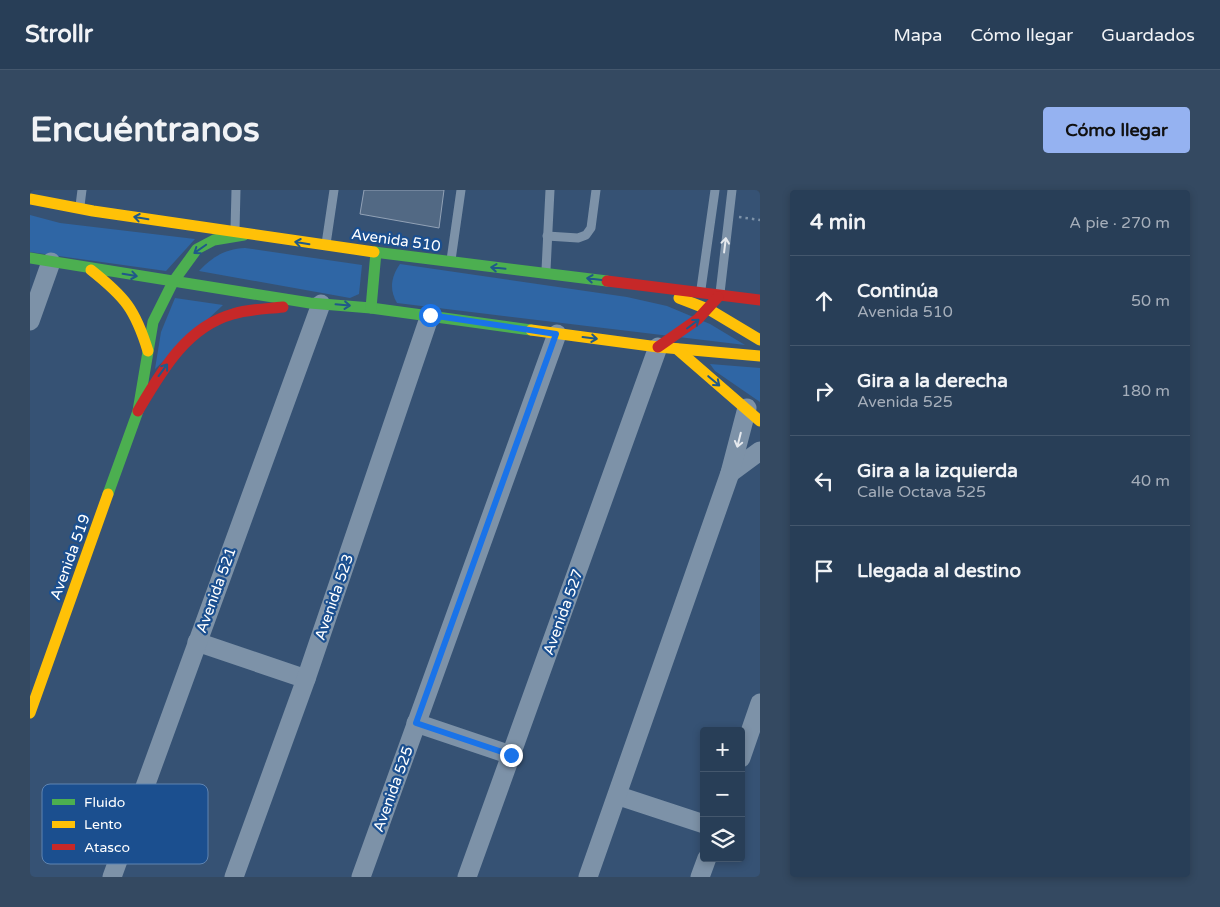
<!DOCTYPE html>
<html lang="es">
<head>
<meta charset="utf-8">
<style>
  :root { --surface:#283e57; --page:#344961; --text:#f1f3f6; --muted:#a5aeba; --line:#44576d; --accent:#95b2f1 }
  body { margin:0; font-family:"Varela Round",sans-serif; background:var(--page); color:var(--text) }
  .controls { position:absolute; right:15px; bottom:15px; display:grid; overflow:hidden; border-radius:5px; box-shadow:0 2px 8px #0003 }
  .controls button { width:45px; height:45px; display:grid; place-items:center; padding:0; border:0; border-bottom:1px solid var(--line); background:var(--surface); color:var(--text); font:25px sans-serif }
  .stop { position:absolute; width:15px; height:15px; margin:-11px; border:4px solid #1a73e8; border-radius:50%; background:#fff }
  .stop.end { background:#1a73e8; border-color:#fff; box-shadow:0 1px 5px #0008 }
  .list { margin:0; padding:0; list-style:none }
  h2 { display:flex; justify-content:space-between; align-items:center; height:65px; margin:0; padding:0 20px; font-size:21px }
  h2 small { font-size:16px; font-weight:400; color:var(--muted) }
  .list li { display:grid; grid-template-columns:32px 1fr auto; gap:15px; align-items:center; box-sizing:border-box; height:90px; padding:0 20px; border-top:1px solid var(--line) }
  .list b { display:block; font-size:19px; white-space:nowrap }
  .list p { margin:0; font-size:16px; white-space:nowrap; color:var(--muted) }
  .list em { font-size:16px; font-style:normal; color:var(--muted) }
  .icon { flex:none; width:28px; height:28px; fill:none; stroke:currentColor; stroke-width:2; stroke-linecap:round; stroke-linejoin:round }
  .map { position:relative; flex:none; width:730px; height:687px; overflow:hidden; border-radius:5px }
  header { display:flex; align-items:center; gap:30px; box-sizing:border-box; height:70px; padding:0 25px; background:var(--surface); border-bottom:1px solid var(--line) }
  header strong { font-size:24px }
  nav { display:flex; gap:28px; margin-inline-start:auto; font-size:18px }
  .intro { display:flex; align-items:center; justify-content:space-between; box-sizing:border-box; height:120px; padding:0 30px }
  h1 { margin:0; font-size:35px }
  .button { padding:12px 22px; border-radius:5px; background:var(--accent); color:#111; font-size:18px; font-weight:700 }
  main { display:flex; gap:30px; padding:0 30px }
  aside { flex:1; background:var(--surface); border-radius:5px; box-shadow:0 2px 8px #0003 }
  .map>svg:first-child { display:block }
  .green { fill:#2f66a5 }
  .building { fill:#526984; stroke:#92a2b6 }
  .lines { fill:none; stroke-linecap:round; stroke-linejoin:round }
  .path { stroke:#7d92a8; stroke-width:2.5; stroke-dasharray:2.5 4; stroke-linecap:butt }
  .lane { stroke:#7d92a8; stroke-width:9 }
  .street { stroke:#7d92a8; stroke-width:19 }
  .fast { stroke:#4caf50; stroke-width:11 }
  .slow { stroke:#ffc107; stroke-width:11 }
  .jam { stroke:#c62828; stroke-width:11 }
  .oneway { stroke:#205989 }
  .oneway2 { stroke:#e5e9ee }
  .route { stroke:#1a73e8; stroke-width:6 }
  .labels { text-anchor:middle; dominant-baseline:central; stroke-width:4.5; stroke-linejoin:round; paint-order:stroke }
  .street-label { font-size:15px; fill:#fff; stroke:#1b4f8f }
  .key { fill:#1b4f8f; stroke:#5f84b1; stroke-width:1 }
  .key-label { font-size:14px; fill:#fff }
</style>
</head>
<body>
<header>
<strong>Strollr</strong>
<nav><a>Mapa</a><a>Cómo llegar</a><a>Guardados</a></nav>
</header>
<div class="intro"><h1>Encuéntranos</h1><a class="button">Cómo llegar</a></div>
<main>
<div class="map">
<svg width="730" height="687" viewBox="0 0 730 687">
  <rect width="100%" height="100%" fill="#365274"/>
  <g class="green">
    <polygon points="0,25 30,33 165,49 136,81 0,62"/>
    <path d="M215,58L332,75L329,104L320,108L169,81C182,67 195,59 215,58Z"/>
    <path d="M370,74L597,107L637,116L680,134L715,155L367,113C359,99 361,87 370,74Z"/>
    <polygon points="145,108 193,115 125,179 131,142"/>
    <polygon points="680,174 730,178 730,212 685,181"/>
  </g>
  <polygon class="building" points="334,0 414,0 409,38 330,24"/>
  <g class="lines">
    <polyline class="path" points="709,27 730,30"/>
    <g class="lane">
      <polyline points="50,16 52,0"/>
      <polyline points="205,40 206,0"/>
      <polyline points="517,46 548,48 556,45 561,38 566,0"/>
      <polyline points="296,54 304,0"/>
      <polyline points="421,70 431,0"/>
      <polyline points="516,80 520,0"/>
      <polyline points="671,99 685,0"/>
      <polyline points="690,103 702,0"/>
    </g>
    <g class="street">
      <polyline points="0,131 21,72"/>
      <polyline points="700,283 730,261"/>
      <polyline points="167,452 276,489"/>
      <polyline points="386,533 481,565"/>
      <polyline points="711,568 730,513"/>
      <polyline points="589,606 674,634"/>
      <polyline points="82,687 291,114"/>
      <polyline points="204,687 276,489 400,125"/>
      <polyline points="331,687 527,144"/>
      <polyline points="437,687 628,157"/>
      <polyline points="558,687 700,283 717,218"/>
      <polyline points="670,687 677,668"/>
    </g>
    <g class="fast">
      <polyline points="344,62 577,91"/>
      <polyline points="0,68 280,113 341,118 501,140"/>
      <polyline points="341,118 346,62"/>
      <polyline points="78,304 108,221 123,132 143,92 167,59 184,50 214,45"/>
    </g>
    <g class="slow">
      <polyline points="0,9 63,21 344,62"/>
      <path d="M61,80C95,107 105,119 118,161"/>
      <polyline points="649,108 680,120 730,150"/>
      <polyline points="501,140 628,157 730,166"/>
      <polyline points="647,159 730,231"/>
      <polyline points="0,523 78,304"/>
    </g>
    <g class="jam">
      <polyline points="577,91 730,110"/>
      <polyline points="628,157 668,129 688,107"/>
      <path d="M108,221C131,182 156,137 203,124C219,119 236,119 253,117"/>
    </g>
  </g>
  <defs><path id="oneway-shaft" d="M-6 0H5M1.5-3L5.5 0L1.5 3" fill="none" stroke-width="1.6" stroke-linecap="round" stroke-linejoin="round" transform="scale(1.25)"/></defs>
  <g class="oneway">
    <use href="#oneway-shaft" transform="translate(111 28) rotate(-171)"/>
    <use href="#oneway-shaft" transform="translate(272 53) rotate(-171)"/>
    <use href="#oneway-shaft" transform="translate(170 59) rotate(145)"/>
    <use href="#oneway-shaft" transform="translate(468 78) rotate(-174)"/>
    <use href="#oneway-shaft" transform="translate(100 85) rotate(9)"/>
    <use href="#oneway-shaft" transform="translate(564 89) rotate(-173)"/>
    <use href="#oneway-shaft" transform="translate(313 115) rotate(5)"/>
    <use href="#oneway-shaft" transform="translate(663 134) rotate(-37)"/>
    <use href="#oneway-shaft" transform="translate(560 148) rotate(7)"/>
    <use href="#oneway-shaft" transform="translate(133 180) rotate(-54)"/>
    <use href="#oneway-shaft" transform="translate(684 191) rotate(40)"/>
  </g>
  <g class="oneway2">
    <use href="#oneway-shaft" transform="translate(695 55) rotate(-83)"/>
    <use href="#oneway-shaft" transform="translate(709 250) rotate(104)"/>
  </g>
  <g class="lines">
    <polyline class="route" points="400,125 526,144 386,533 481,565"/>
  </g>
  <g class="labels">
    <g class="street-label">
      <text transform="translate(366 50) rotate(8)">Avenida 510</text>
      <text transform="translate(40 367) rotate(-70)">Avenida 519</text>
      <text transform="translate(186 400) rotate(-70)">Avenida 521</text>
      <text transform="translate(304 407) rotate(-71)">Avenida 523</text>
      <text transform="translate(533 422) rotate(-70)">Avenida 527</text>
      <text transform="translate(363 599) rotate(-70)">Avenida 525</text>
    </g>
  </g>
  <rect x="12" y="594" width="166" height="80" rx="8" class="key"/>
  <rect x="22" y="609" width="23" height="6" fill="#4caf50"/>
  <rect x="22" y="631" width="23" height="7" fill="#ffc107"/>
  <rect x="22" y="654" width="23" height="6" fill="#c62828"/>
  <g class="key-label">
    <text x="54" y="617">Fluido</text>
    <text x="54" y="639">Lento</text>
    <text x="54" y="662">Atasco</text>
  </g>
</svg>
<div class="controls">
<button>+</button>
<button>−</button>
<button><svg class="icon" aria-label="layers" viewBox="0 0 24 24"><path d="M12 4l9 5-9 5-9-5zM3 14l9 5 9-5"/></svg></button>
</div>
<div class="stop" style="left:400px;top:125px"></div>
<div class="stop end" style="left:481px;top:565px"></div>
</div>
<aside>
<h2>4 min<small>A pie · 270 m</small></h2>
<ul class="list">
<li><svg class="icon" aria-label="ahead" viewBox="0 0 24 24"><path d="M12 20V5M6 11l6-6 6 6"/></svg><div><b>Continúa</b><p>Avenida 510</p></div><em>50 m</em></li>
<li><svg class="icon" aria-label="right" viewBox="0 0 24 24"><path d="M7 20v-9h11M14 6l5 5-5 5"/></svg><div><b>Gira a la derecha</b><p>Avenida 525</p></div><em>180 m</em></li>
<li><svg class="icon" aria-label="left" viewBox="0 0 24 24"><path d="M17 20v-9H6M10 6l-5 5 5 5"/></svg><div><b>Gira a la izquierda</b><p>Calle Octava 525</p></div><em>40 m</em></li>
<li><svg class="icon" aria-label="arrive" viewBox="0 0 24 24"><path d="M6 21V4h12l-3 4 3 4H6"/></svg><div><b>Llegada al destino</b></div></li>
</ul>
</aside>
</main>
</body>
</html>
